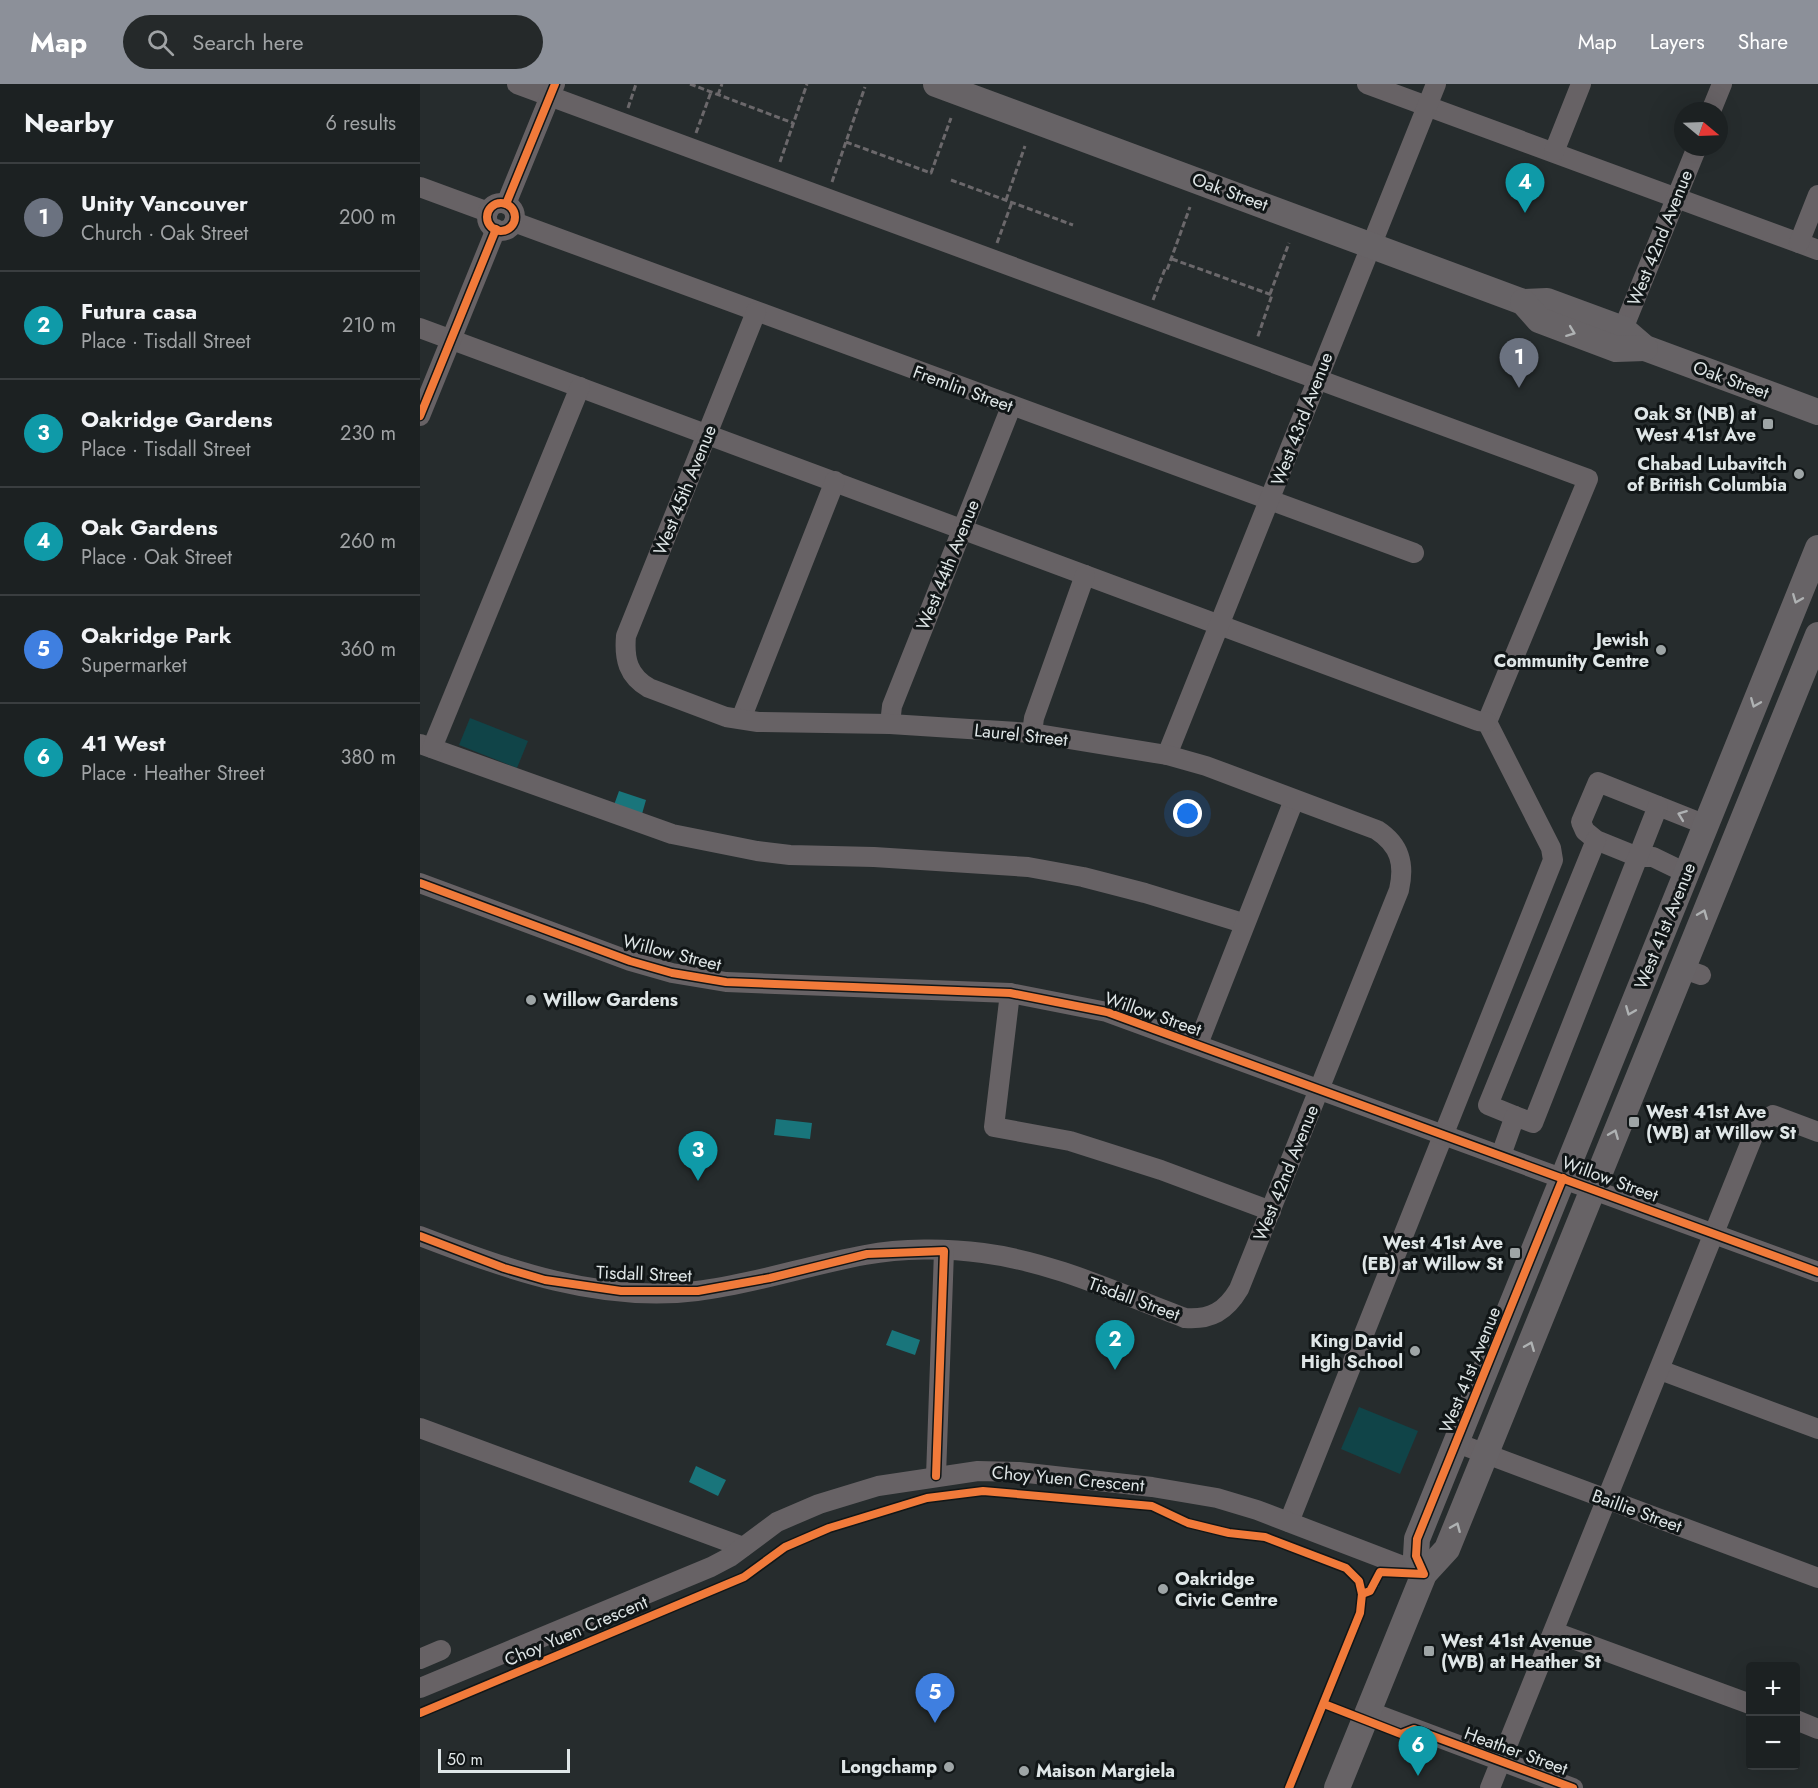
<!DOCTYPE html>
<html lang="en">
<head>
<meta charset="utf-8">
<style>
  :root { --surface:#1c2122; --page:#25292a; --text:#f1f3f6; --muted:#a0a3a5; --line:#3a3e40; --accent:#8c9099 }
  body { margin:0; font-family:Jost,sans-serif; background:var(--page); color:var(--text) }
  .controls { position:absolute; right:18px; bottom:18px; display:grid; overflow:hidden; border-radius:6px; box-shadow:0 6px 24px #0002 }
  .controls button { width:54px; height:54px; display:grid; place-items:center; padding:0; border:0; border-bottom:2px solid var(--line); background:var(--surface); color:var(--text); font:30px sans-serif }
  .compass { position:absolute; left:1254px; top:18px; width:54px; height:54px; border-radius:50%; background:var(--surface); box-shadow:0 6px 24px #0002; rotate:109deg }
  .scale { position:absolute; left:18px; bottom:15px; width:132px; box-sizing:border-box; padding-left:6px; border:3px solid #dfe6e7; border-top:0; font-size:16px; line-height:21px; white-space:nowrap; color:#dfe6e7; -webkit-text-stroke:4px #111617; paint-order:stroke }
  .you { position:absolute; left:768px; top:730px; width:21px; height:21px; margin:-15px; border:4px solid #fff; border-radius:50%; background:#1a73e8; box-shadow:0 0 0 9px #1a73e833 }
  .badge { display:grid; place-items:center; width:39px; height:39px; border-radius:50%; background:var(--accent); color:#fff; font-size:20px; font-weight:700 }
  .pin { position:absolute; translate:-50% -50px; filter:drop-shadow(0 2px 3px #0008) }
  .pin::after { content:''; position:absolute; top:32px; width:21px; height:18px; background:inherit; clip-path:polygon(0 0,100% 0,50% 100%) }
  .list { margin:0; padding:0; list-style:none }
  h2 { display:flex; justify-content:space-between; align-items:center; height:78px; margin:0; padding:0 24px; font-size:26px }
  h2 small { font-size:20px; font-weight:400; color:var(--muted) }
  .list li { display:grid; grid-template-columns:39px 1fr auto; gap:18px; align-items:center; box-sizing:border-box; height:108px; padding:0 24px; border-top:2px solid var(--line) }
  .list b { display:block; font-size:22px; white-space:nowrap }
  .list p { margin:0; font-size:20px; white-space:nowrap; color:var(--muted) }
  .list em { font-size:20px; font-style:normal; color:var(--muted) }
  .icon { flex:none; width:33px; height:33px; fill:none; stroke:currentColor; stroke-width:2; stroke-linecap:round; stroke-linejoin:round }
  .map { position:relative; flex:none; width:1398px; height:1704px; overflow:hidden }
  header { display:flex; align-items:center; gap:36px; box-sizing:border-box; height:84px; padding:0 30px; background:var(--accent); color:#fff }
  header strong { font-size:28px }
  nav { display:flex; gap:33px; margin-inline-start:auto; font-size:21px }
  .search { width:420px; height:54px; background:var(--page); display:flex; align-items:center; gap:15px; box-sizing:border-box; padding:0 21px; border-radius:33px; color:var(--muted); font-size:22px }
  main { display:flex }
  aside { flex:1; background:var(--surface) }
  .map>svg:first-child { display:block }
  .green { fill:#104448 }
  .water { fill:#19757b }
  .lines { fill:none; stroke-linecap:round; stroke-linejoin:round }
  .path { stroke:#6b686b; stroke-width:3; stroke-dasharray:6 3; stroke-linecap:butt }
  .minor { stroke:#676265; stroke-width:20 }
  .major { stroke:#676366; stroke-width:26 }
  .cycleway-casing { stroke:#111617; stroke-width:11 }
  .cycleway { stroke:#f17a3a; stroke-width:8 }
  .oneway { stroke:#afb2b3 }
  .oneway2 { stroke:#afb1b3 }
  .poi-dot { fill:#9ea5a6; stroke:#111617; stroke-width:2 }
  .labels { text-anchor:middle; dominant-baseline:central; stroke-width:6; stroke-linejoin:round; paint-order:stroke }
  .street-label { font-size:18px; fill:#dfe6e7; stroke:#111617 }
  .poi-label { font-size:18px; font-weight:bold; fill:#dfe6e7; stroke:#111617; text-anchor:end }
</style>
</head>
<body>
<header>
<strong>Map</strong>
<div class="search"><svg class="icon" aria-label="search" viewBox="0 0 24 24"><circle cx="10" cy="10" r="6"/><path d="M15 15l6 6"/></svg>Search here</div>
<nav><a>Map</a><a>Layers</a><a>Share</a></nav>
</header>
<main>
<aside>
<h2>Nearby<small>6 results</small></h2>
<ul class="list">
<li><span class="badge" style="background:#6b7280">1</span><div><b>Unity Vancouver</b><p>Church · Oak Street</p></div><em>200 m</em></li>
<li><span class="badge" style="background:#0f9aa8">2</span><div><b>Futura casa</b><p>Place · Tisdall Street</p></div><em>210 m</em></li>
<li><span class="badge" style="background:#0f9aa8">3</span><div><b>Oakridge Gardens</b><p>Place · Tisdall Street</p></div><em>230 m</em></li>
<li><span class="badge" style="background:#0f9aa8">4</span><div><b>Oak Gardens</b><p>Place · Oak Street</p></div><em>260 m</em></li>
<li><span class="badge" style="background:#3f7fe0">5</span><div><b>Oakridge Park</b><p>Supermarket</p></div><em>360 m</em></li>
<li><span class="badge" style="background:#0f9aa8">6</span><div><b>41 West</b><p>Place · Heather Street</p></div><em>380 m</em></li>
</ul>
</aside>
<div class="map">
<svg width="1398" height="1704" viewBox="0 0 1398 1704">
  <rect width="100%" height="100%" fill="#262c2d"/>
  <g class="green">
    <polygon points="50,634 108,657 97,684 39,661"/>
    <polygon points="939,1323 998,1347 980,1390 921,1365"/>
  </g>
  <g class="water">
    <polygon points="199,707 226,716 222,730 194,721"/>
    <polygon points="356,1035 392,1039 390,1055 354,1051"/>
    <polygon points="472,1246 500,1256 495,1271 466,1261"/>
    <polygon points="276,1382 306,1396 298,1412 269,1398"/>
  </g>
  <g class="lines">
    <g class="path">
      <polyline points="270,0 373,39"/>
      <polyline points="298,11 302,0"/>
      <polyline points="208,24 216,0"/>
      <polyline points="276,49 291,8"/>
      <polyline points="426,58 511,89 531,34"/>
      <polyline points="360,78 387,0"/>
      <polyline points="531,96 653,141"/>
      <polyline points="412,98 445,3"/>
      <polyline points="586,116 605,62"/>
      <polyline points="577,159 592,118"/>
      <polyline points="752,175 852,211 837,255"/>
      <polyline points="850,210 869,159"/>
      <polyline points="733,216 745,185 747,186 770,123"/>
      <polyline points="956,1501 958,1503"/>
    </g>
    <g class="minor">
      <polyline points="97,0 1168,395 1067,638 1131,764 1133,776 869,1438"/>
      <polyline points="947,0 1398,166"/>
      <polyline points="1291,27 1302,0"/>
      <polyline points="1134,68 1161,0"/>
      <polyline points="0,103 68,128"/>
      <circle cx="81" cy="133" r="14"/>
      <polyline points="86,120 135,0"/>
      <polyline points="94,138 994,469"/>
      <polyline points="1379,159 1398,111"/>
      <polyline points="0,244 1058,637 1067,638"/>
      <polyline points="1203,245 1277,63"/>
      <polyline points="0,332 76,145"/>
      <polyline points="321,635 415,397"/>
      <polyline points="470,640 472,622 591,323"/>
      <polyline points="612,649 614,634 665,491"/>
      <polyline points="0,660 252,750 337,767 370,771 454,773 608,783 663,793 725,809 823,839"/>
      <polyline points="12,664 160,303"/>
      <polyline points="747,671 1016,0"/>
      <polyline points="1266,789 1233,773 1218,773 1176,756 1165,747 1161,738 1178,698 1286,741"/>
      <polyline points="0,799 210,877 252,889 306,898 590,909 687,928 1398,1188"/>
      <polyline points="1261,884 1281,891"/>
      <polyline points="590,909 574,1043 650,1057 741,1086 851,1127"/>
      <polyline points="778,960 874,716"/>
      <polyline points="1095,1032 1068,1021 1176,756"/>
      <polyline points="1081,1071 1095,1032 1113,1039 1238,722"/>
      <path d="M0,1152C89,1186 180,1219 277,1207C334,1200 389,1181 445,1171C482,1164 526,1164 563,1169C633,1178 700,1210 765,1234C791,1236 806,1227 819,1205L979,806C985,780 980,761 957,746L786,682L747,671L612,649L470,640L338,638L306,633L229,604C208,592 204,575 206,552L336,228"/>
      <polyline points="1240,1286 1398,1345"/>
      <polyline points="0,1344 323,1463"/>
      <polyline points="1037,1359 1398,1494"/>
      <polyline points="516,1392 524,1167"/>
      <polyline points="1134,1548 1330,1620"/>
      <polyline points="0,1575 21,1566"/>
      <polyline points="0,1604 291,1483 310,1473 357,1438 399,1420 458,1402 558,1387 599,1388 732,1403 797,1414 837,1426 1004,1490"/>
      <polyline points="948,1627 1153,1704"/>
      <polyline points="1376,1636 1398,1645"/>
      <polyline points="1070,1704 1338,1040 1353,1031 1398,1048"/>
    </g>
    <g class="major">
      <polyline points="516,0 1103,218 1127,217 1203,245 1225,264 1398,328"/>
      <polyline points="1103,218 1119,236 1196,265 1225,264"/>
      <polyline points="1004,1490 996,1472 997,1455 1398,464"/>
      <polyline points="917,1704 1004,1490 1027,1465 1398,551"/>
    </g>
    <g class="cycleway-casing">
      <g id="cycleway">
        <circle cx="81" cy="133" r="14"/>
        <polyline points="86,120 135,0"/>
        <polyline points="0,332 76,145"/>
        <polyline points="0,799 210,877 252,889 306,898 590,909 687,928 1398,1188"/>
        <polyline points="0,1152 84,1184 125,1196 201,1207 278,1207 350,1194 447,1170 524,1167 516,1392"/>
        <polyline points="942,1510 950,1507 960,1488 1004,1490 996,1472 997,1455 1143,1094"/>
        <polyline points="904,1620 981,1650 994,1645 1153,1704"/>
        <polyline points="0,1629 324,1493 365,1463 409,1444 507,1414 563,1407 732,1422 768,1439 809,1449 845,1453 926,1484 939,1497 942,1510 940,1529 869,1704"/>
      </g>
    </g>
    <use href="#cycleway" class="cycleway"/>
  </g>
  <defs><path id="oneway-chevron" d="M-2-3.5L2.5 0L-2 3.5" fill="none" stroke-width="1.6" stroke-linecap="round" stroke-linejoin="round" transform="scale(1.5)"/></defs>
  <g class="oneway">
    <use href="#oneway-chevron" transform="translate(1151 248) rotate(21)"/>
    <use href="#oneway-chevron" transform="translate(1377 515) rotate(112)"/>
    <use href="#oneway-chevron" transform="translate(1335 619) rotate(112)"/>
    <use href="#oneway-chevron" transform="translate(1283 830) rotate(-68)"/>
    <use href="#oneway-chevron" transform="translate(1210 927) rotate(112)"/>
    <use href="#oneway-chevron" transform="translate(1194 1050) rotate(-68)"/>
    <use href="#oneway-chevron" transform="translate(1110 1262) rotate(-68)"/>
    <use href="#oneway-chevron" transform="translate(1036 1443) rotate(-67)"/>
  </g>
  <use class="oneway2" href="#oneway-chevron" transform="translate(1262 731) rotate(-159)"/>
  <g class="poi-dot">
    <rect x="1342" y="334" width="12" height="12" rx="3"/>
    <circle cx="1379" cy="390" r="6"/>
    <circle cx="1241" cy="566" r="6"/>
    <circle cx="111" cy="916" r="6"/>
    <rect x="1208" y="1032" width="12" height="12" rx="3"/>
    <rect x="1089" y="1163" width="12" height="12" rx="3"/>
    <circle cx="995" cy="1267" r="6"/>
    <circle cx="743" cy="1505" r="6"/>
    <rect x="1003" y="1561" width="12" height="12" rx="3"/>
    <circle cx="529" cy="1683" r="6"/>
    <circle cx="604" cy="1687" r="6"/>
  </g>
  <g class="labels">
    <g class="street-label">
      <text transform="translate(810 108) rotate(20)">Oak Street</text>
      <text transform="translate(1240 154) rotate(-68)">West 42nd Avenue</text>
      <text transform="translate(1311 296) rotate(20)">Oak Street</text>
      <text transform="translate(543 305) rotate(20)">Fremlin Street</text>
      <text transform="translate(882 335) rotate(-69)">West 43rd Avenue</text>
      <text transform="translate(265 406) rotate(-68)">West 45th Avenue</text>
      <text transform="translate(528 481) rotate(-68)">West 44th Avenue</text>
      <text transform="translate(601 651) rotate(6)">Laurel Street</text>
      <text transform="translate(1245 842) rotate(-68)">West 41st Avenue</text>
      <text transform="translate(252 869) rotate(14)">Willow Street</text>
      <text transform="translate(733 930) rotate(19)">Willow Street</text>
      <text transform="translate(866 1089) rotate(-68)">West 42nd Avenue</text>
      <text transform="translate(1190 1095) rotate(20)">Willow Street</text>
      <text transform="translate(224 1190) rotate(2)">Tisdall Street</text>
      <text transform="translate(714 1215) rotate(20)">Tisdall Street</text>
      <text transform="translate(1050 1286) rotate(-68)">West 41st Avenue</text>
      <text transform="translate(648 1395) rotate(5)">Choy Yuen Crescent</text>
      <text transform="translate(1217 1427) rotate(20)">Baillie Street</text>
      <text transform="translate(156 1547) rotate(-23)">Choy Yuen Crescent</text>
      <text transform="translate(1096 1667) rotate(20)">Heather Street</text>
    </g>
    <g class="poi-label">
      <text x="1336" y="330">Oak St (NB) at<tspan x="1336" dy="21">West 41st Ave</tspan></text>
      <text x="1367" y="380">Chabad Lubavitch<tspan x="1367" dy="21">of British Columbia</tspan></text>
      <text x="1229" y="556">Jewish<tspan x="1229" dy="21">Community Centre</tspan></text>
      <text x="123" y="916" text-anchor="start">Willow Gardens</text>
      <text x="1226" y="1028" text-anchor="start">West 41st Ave<tspan x="1226" dy="21">(WB) at Willow St</tspan></text>
      <text x="1083" y="1159">West 41st Ave<tspan x="1083" dy="21">(EB) at Willow St</tspan></text>
      <text x="983" y="1257">King David<tspan x="983" dy="21">High School</tspan></text>
      <text x="755" y="1495" text-anchor="start">Oakridge<tspan x="755" dy="21">Civic Centre</tspan></text>
      <text x="1021" y="1557" text-anchor="start">West 41st Avenue<tspan x="1021" dy="21">(WB) at Heather St</tspan></text>
      <text x="517" y="1683">Longchamp</text>
      <text x="616" y="1687" text-anchor="start">Maison Margiela</text>
    </g>
  </g>
</svg>
<div class="controls">
<button>+</button>
<button>−</button>
</div>
<svg class="compass" viewBox="-18 -18 36 36"><path d="M0-13l5 13h-10z" fill="#e53935"/><path d="M0 13l5-13h-10z" fill="#a0a3a5"/></svg>
<div class="scale">50 m</div>
<div class="you"></div>
<div class="pin badge" style="left:1099px;top:304px;background:#6b7280">1</div>
<div class="pin badge" style="left:695px;top:1286px;background:#0f9aa8">2</div>
<div class="pin badge" style="left:278px;top:1097px;background:#0f9aa8">3</div>
<div class="pin badge" style="left:1105px;top:129px;background:#0f9aa8">4</div>
<div class="pin badge" style="left:515px;top:1639px;background:#3f7fe0">5</div>
<div class="pin badge" style="left:998px;top:1692px;background:#0f9aa8">6</div>
</div>
</main>
</body>
</html>
